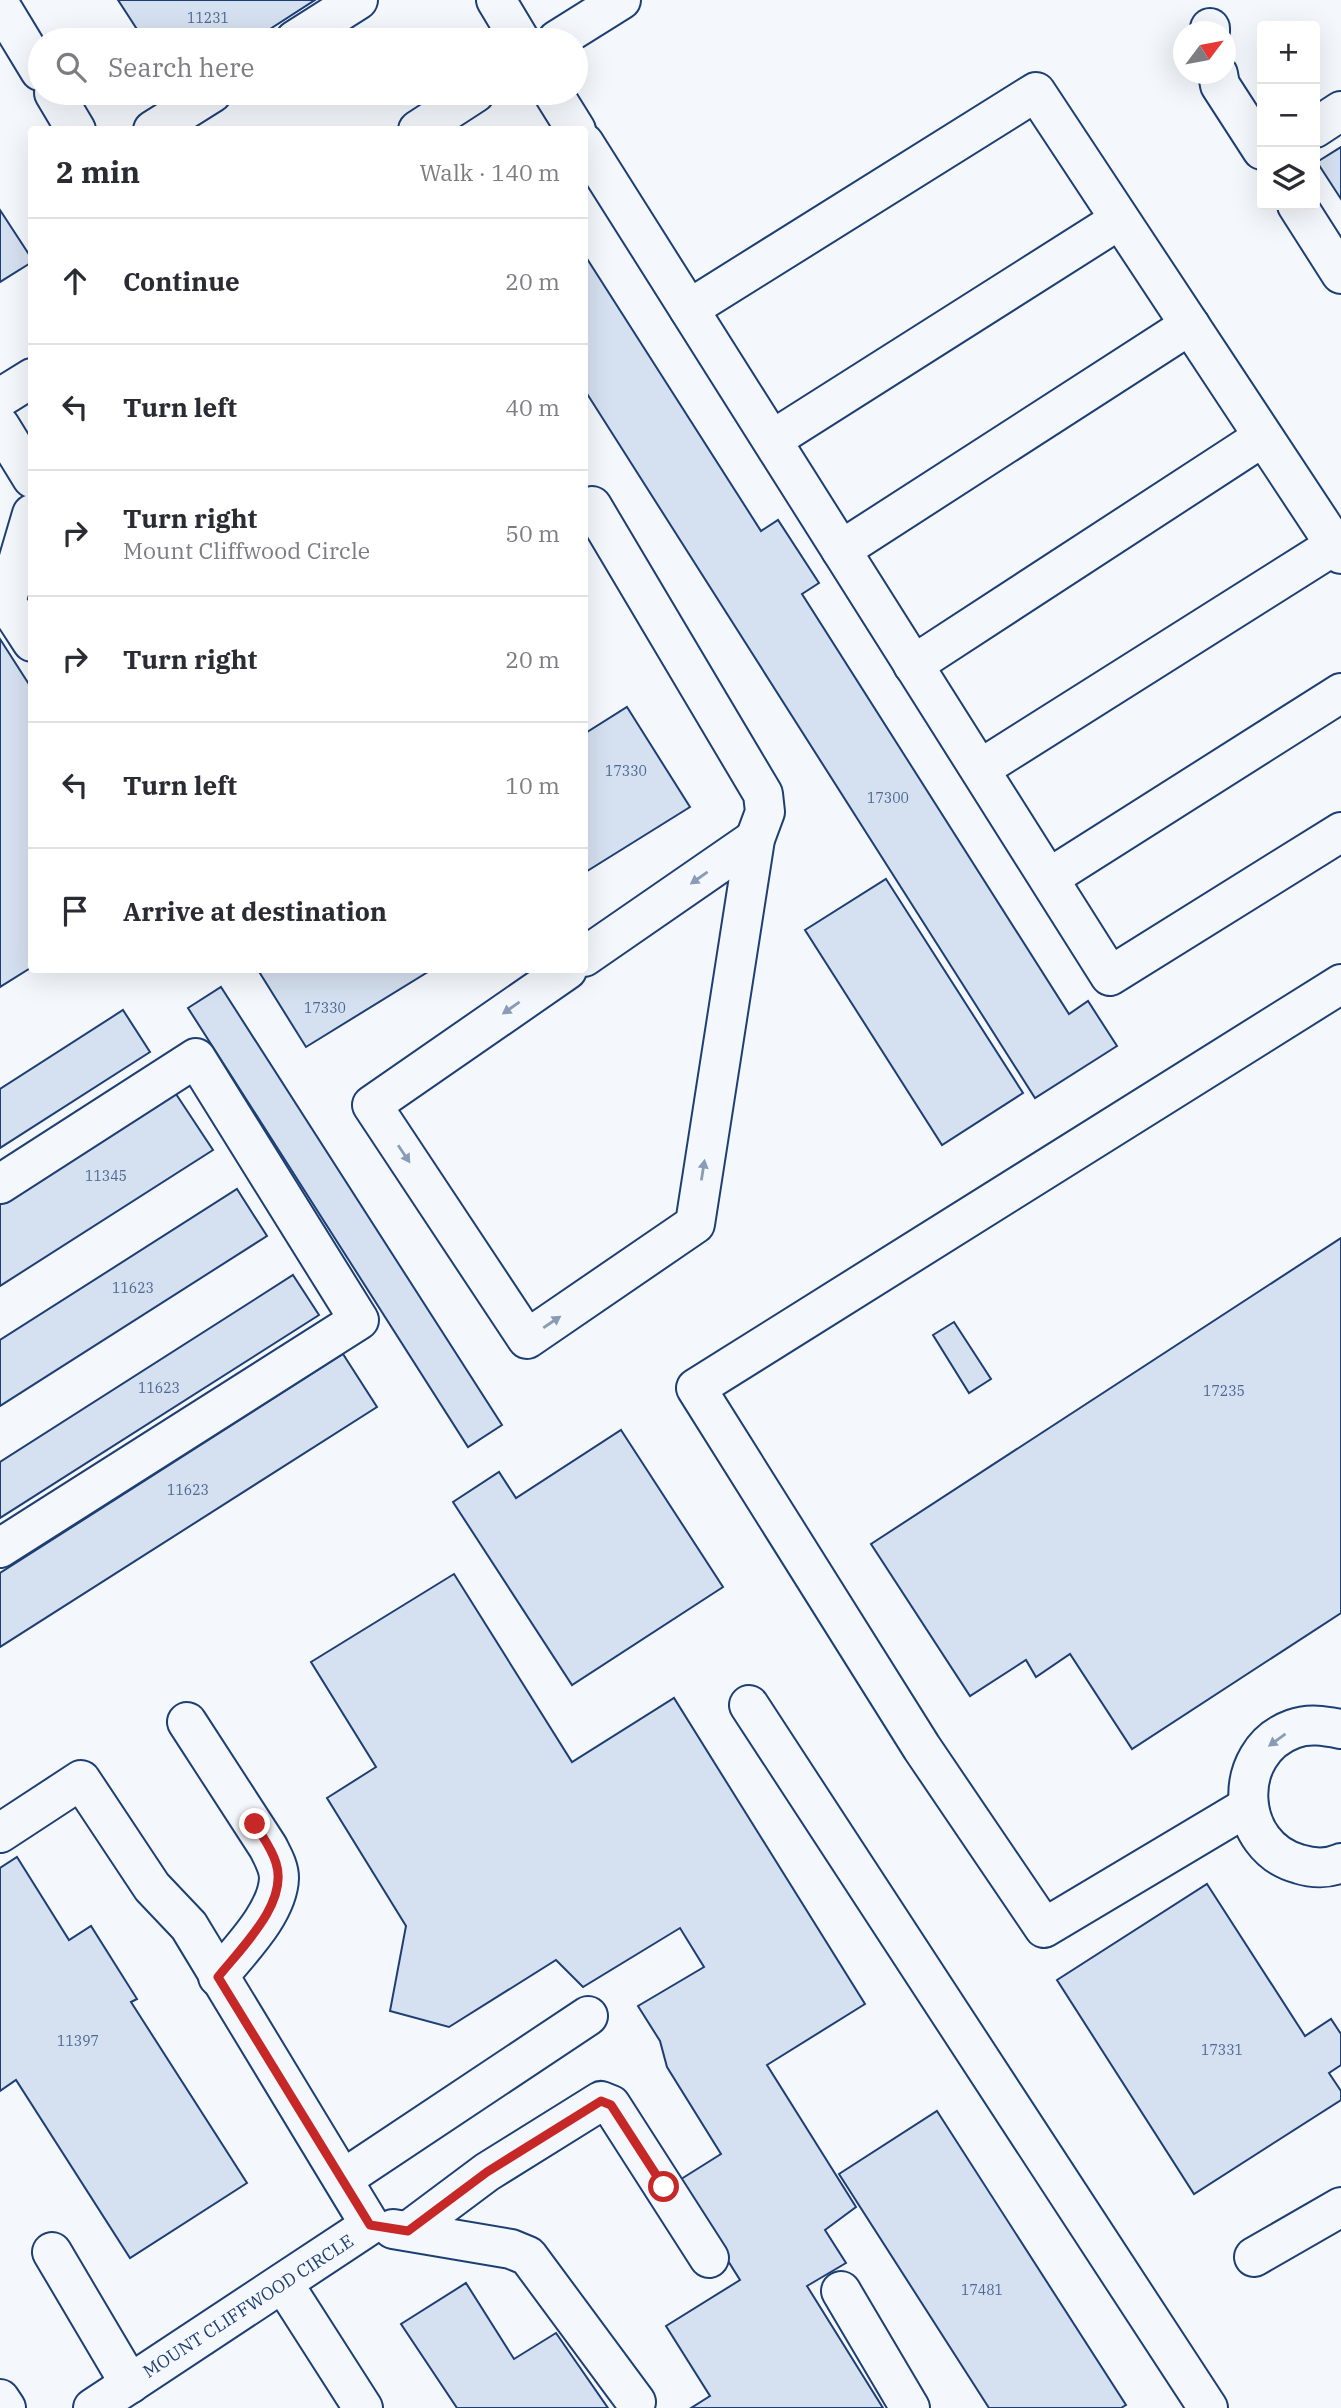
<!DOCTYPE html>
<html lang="en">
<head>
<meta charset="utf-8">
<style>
  :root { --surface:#fff; --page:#f2f2f3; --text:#2b2b33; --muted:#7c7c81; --line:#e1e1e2 }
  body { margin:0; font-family:"IBM Plex Serif",serif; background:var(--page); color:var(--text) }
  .controls { position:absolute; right:21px; top:21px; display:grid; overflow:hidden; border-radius:7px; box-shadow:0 7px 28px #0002 }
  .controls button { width:63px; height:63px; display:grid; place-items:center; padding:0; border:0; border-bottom:2px solid var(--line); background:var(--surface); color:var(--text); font:35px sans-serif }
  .compass { position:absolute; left:1173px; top:21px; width:63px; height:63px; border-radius:50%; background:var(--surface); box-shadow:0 7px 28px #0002; rotate:58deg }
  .stop { position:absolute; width:21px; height:21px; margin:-16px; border:5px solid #c62828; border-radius:50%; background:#fff }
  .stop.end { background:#c62828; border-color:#fff; box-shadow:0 2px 7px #0008 }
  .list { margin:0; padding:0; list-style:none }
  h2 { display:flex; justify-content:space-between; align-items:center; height:91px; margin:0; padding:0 28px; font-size:30px }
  h2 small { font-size:23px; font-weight:400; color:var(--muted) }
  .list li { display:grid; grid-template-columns:46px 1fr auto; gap:21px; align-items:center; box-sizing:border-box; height:126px; padding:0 28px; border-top:2px solid var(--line) }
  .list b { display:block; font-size:26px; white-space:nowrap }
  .list p { margin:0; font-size:23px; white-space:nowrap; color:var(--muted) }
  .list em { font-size:23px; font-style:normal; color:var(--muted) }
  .icon { flex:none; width:38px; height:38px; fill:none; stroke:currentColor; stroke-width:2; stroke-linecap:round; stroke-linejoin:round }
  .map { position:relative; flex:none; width:1341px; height:2408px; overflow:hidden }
  .search { position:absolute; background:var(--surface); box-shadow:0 7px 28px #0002; left:28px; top:28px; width:560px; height:77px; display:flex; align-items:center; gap:18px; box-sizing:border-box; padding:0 24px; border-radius:38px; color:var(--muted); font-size:26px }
  .panel { position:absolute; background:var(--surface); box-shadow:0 7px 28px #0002; left:28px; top:126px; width:560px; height:847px; border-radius:7px }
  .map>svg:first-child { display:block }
  .building { fill:#d5e0f0; stroke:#1d3f73; stroke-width:2 }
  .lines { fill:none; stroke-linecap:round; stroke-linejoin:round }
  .minor-casing { stroke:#1d3f73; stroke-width:42 }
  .minor { stroke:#f4f7fb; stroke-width:38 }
  .oneway { fill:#889bb7 }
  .route { stroke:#c62828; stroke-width:9 }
  .labels { text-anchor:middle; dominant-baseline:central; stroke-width:5; stroke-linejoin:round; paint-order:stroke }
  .number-label { font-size:14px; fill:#4b6792 }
  .street-label { font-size:18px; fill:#1d3f73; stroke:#f4f7fb }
</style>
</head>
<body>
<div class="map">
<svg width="1341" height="2408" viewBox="0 0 1341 2408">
  <rect width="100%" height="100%" fill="#f4f7fb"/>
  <g class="building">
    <polygon points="118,0 315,0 253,40 186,40 184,36 178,40 144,40"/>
    <polygon points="1341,147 1341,199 1317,162"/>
    <polygon points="0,210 32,259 32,262 0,282"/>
    <polygon points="584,254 761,531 778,520 819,583 802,594 1069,1014 1088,1001 1117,1046 1035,1098 584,389"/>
    <polygon points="0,639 32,689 32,967 0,987"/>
    <polygon points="627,707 690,807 584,873 584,734"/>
    <polygon points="886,879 1023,1093 942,1145 805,930"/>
    <polygon points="258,970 431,970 306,1047"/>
    <polygon points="221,987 502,1425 468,1447 188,1008"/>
    <polygon points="123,1010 150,1052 0,1148 0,1089"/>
    <polygon points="174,1091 213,1150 0,1286 0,1202"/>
    <polygon points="237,1189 267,1236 0,1406 0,1340"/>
    <polygon points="1341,1238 1341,1613 1132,1749 1070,1654 1036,1677 1026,1660 970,1696 871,1544"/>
    <polygon points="293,1275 319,1315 0,1518 0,1462"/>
    <polygon points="954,1322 991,1379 969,1393 933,1335"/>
    <polygon points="343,1354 377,1407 0,1647 0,1573"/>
    <polygon points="621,1430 723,1587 572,1685 453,1502 499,1472 516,1498"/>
    <polygon points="454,1574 572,1762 674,1698 865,2004 767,2065 856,2207 825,2230 846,2263 807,2286 883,2408 691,2408 710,2396 666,2326 740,2280 678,2181 721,2154 667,2067 660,2041 638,2006 704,1967 680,1928 583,1987 556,1960 449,2027 390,2011 406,1926 327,1798 376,1767 311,1662"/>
    <polygon points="17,1857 69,1940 91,1926 137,1999 131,2002 247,2183 130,2258 16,2080 0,2091 0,1868"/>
    <polygon points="1207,1884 1305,2036 1331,2019 1341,2034 1341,2065 1329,2073 1341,2091 1341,2100 1194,2194 1057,1980"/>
    <polygon points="937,2111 1126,2405 1121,2408 989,2408 839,2174"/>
    <polygon points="466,2283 514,2359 556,2333 608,2408 457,2408 401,2324"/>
  </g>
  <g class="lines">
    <g class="minor-casing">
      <g id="minor">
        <polyline points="496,0 520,40"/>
        <polyline points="0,5 40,71"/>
        <polyline points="1210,28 1210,32"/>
        <polyline points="295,40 358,0"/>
        <polyline points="557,40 621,0"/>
        <polyline points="1218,74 1220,85 1262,150"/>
        <polyline points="54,93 76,130"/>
        <polyline points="553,93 576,130"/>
        <polyline points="1315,128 1341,111"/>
        <polyline points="153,130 212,93"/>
        <polyline points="418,130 475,93"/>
        <polyline points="584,143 1110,976 1341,832"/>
        <polyline points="1297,205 1341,274"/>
        <polyline points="689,309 1036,92 1341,554"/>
        <polyline points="0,398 32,378"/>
        <polyline points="0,426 32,478"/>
        <polyline points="772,440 1119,220"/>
        <polyline points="32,514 6,602 32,642"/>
        <polyline points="841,550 1190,325"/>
        <polyline points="913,665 1263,437"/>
        <polyline points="980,769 1335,545"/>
        <polyline points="1049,878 1341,693"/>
        <polyline points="584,957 755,839"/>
        <polyline points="567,970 372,1105 527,1339 695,1224 755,839 765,812 763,794 592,506"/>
        <polyline points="0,1184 196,1058 359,1320 0,1548"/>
        <polyline points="749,1705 1208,2408"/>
        <path d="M187,1722L268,1847C273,1857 279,1867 279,1878C278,1913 239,1951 218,1977"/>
        <path d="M1341,1729C1325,1726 1309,1723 1293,1729C1230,1752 1235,1847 1299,1864C1312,1868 1328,1869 1341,1863"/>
        <polyline points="1247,1807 1044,1928 922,1748 696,1388 1341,984"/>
        <polyline points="0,1833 81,1780 152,1887 189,1926 370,2225 93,2408"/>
        <polyline points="343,2179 588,2016"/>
        <polyline points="393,2229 511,2249 528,2256 636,2402"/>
        <polyline points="408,2231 487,2172 601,2101 611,2105 709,2258"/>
        <polyline points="52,2252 130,2384"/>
        <polyline points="1254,2257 1341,2207"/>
        <polyline points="283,2283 363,2408"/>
        <polyline points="841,2291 910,2408"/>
        <polyline points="0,2399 6,2408"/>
      </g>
    </g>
    <use href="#minor" class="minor"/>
  </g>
  <defs><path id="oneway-solid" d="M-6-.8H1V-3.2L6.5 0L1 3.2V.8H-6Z" transform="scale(1.75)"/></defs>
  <g class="oneway">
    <use href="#oneway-solid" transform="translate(699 878) rotate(145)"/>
    <use href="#oneway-solid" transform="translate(511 1008) rotate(145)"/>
    <use href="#oneway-solid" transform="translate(404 1154) rotate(56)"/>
    <use href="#oneway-solid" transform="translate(703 1170) rotate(-81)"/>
    <use href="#oneway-solid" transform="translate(552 1322) rotate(-34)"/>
    <use href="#oneway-solid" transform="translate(1277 1740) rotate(144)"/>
  </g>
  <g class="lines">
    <path class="route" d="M255,1824C262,1836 272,1849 276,1863C289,1903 241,1948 218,1977L370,2225L408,2231L487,2172L601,2101L611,2105L664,2187"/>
  </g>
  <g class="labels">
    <g class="number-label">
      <text x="208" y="18">11231</text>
      <text x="626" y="771">17330</text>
      <text x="888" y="798">17300</text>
      <text x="325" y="1008">17330</text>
      <text x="106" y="1176">11345</text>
      <text x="133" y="1288">11623</text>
      <text x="159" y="1388">11623</text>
      <text x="1224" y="1391">17235</text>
      <text x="188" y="1490">11623</text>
      <text x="78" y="2041">11397</text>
      <text x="1222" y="2050">17331</text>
      <text x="982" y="2290">17481</text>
    </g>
    <g class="street-label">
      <text transform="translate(248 2306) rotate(-33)">MOUNT CLIFFWOOD CIRCLE</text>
    </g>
  </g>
</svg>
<div class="controls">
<button>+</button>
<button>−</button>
<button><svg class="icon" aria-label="layers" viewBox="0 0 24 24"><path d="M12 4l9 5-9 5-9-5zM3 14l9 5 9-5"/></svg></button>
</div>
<svg class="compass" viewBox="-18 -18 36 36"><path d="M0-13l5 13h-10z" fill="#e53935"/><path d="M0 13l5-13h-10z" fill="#7c7c81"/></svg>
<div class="stop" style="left:664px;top:2187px"></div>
<div class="stop end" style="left:255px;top:1824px"></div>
<div class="search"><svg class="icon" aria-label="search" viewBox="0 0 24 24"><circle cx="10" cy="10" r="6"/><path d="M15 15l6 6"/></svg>Search here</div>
<section class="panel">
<h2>2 min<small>Walk · 140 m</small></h2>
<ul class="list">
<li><svg class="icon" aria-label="ahead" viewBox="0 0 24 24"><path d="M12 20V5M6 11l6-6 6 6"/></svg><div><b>Continue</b></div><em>20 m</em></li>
<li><svg class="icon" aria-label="left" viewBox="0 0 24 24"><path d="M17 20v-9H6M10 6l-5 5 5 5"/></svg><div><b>Turn left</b></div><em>40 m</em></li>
<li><svg class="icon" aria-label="right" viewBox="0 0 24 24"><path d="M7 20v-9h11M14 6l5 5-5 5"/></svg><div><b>Turn right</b><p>Mount Cliffwood Circle</p></div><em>50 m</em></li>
<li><svg class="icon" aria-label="right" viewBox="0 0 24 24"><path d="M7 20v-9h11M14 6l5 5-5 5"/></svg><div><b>Turn right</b></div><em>20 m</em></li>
<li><svg class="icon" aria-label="left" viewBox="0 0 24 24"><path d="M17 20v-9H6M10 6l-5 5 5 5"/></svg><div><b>Turn left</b></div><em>10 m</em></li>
<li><svg class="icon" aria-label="arrive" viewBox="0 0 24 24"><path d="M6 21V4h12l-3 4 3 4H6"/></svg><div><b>Arrive at destination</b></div></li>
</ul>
</section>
</div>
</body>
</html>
